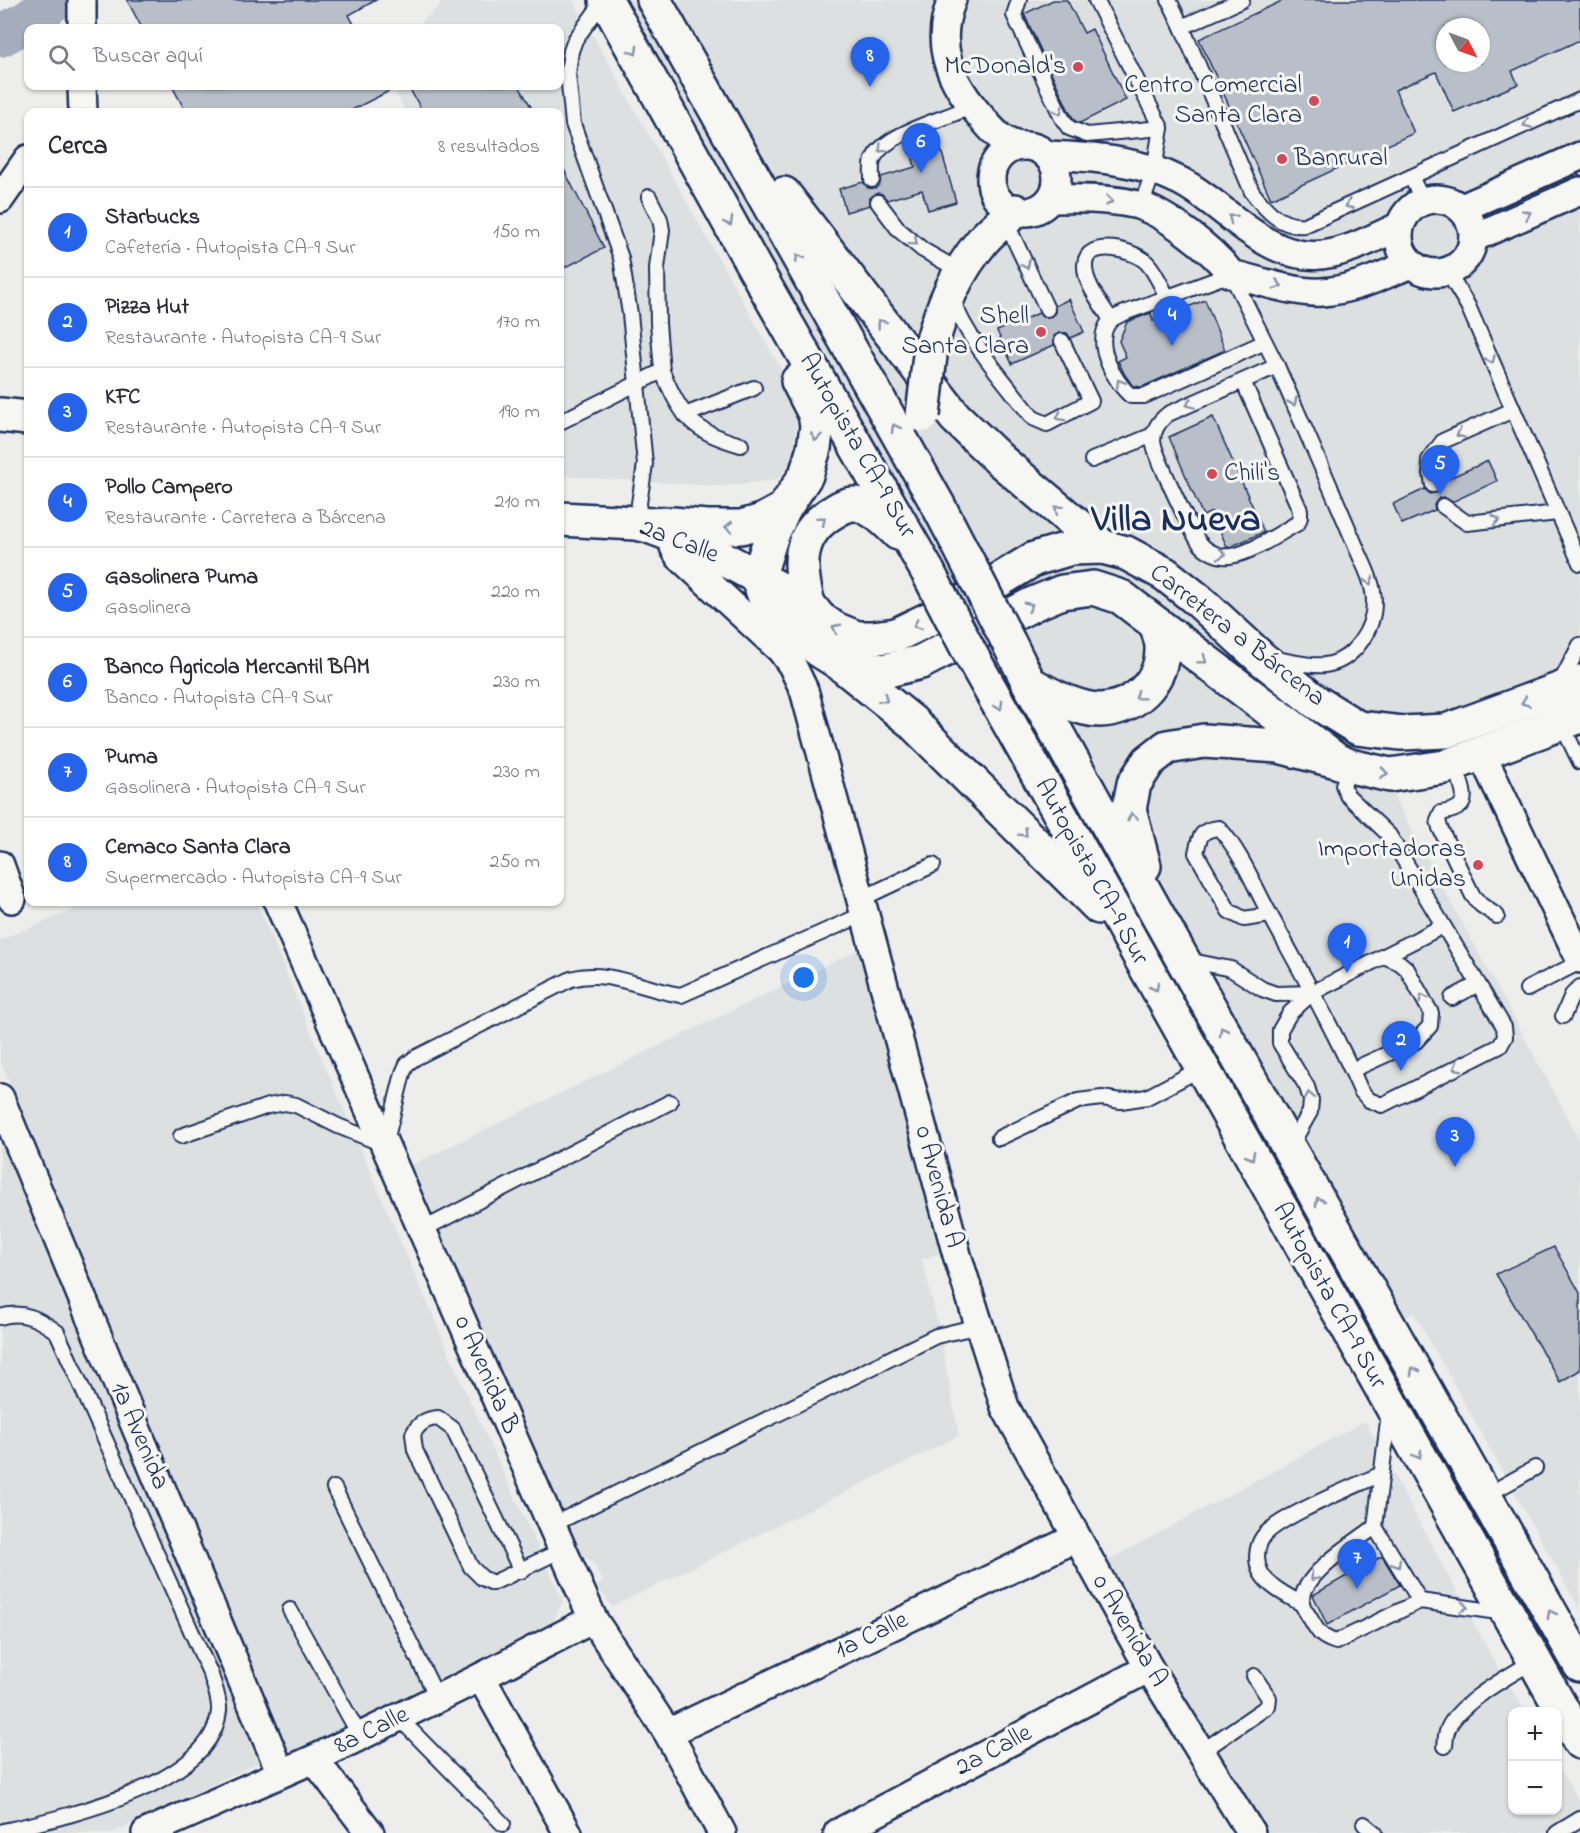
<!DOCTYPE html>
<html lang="es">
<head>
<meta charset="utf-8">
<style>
  :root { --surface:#fff; --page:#f7f7f7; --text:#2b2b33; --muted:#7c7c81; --line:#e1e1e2; --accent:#2563eb }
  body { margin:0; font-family:"Indie Flower",sans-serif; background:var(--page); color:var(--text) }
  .controls { position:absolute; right:18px; bottom:18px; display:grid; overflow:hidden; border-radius:12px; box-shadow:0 2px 4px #0004 }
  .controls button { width:54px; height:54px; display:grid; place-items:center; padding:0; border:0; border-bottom:2px solid var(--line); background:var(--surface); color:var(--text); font:30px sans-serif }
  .compass { position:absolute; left:1436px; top:18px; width:54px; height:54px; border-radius:50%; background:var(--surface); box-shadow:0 2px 4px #0004; rotate:131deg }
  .you { position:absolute; left:804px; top:978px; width:21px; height:21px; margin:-15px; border:4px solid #fff; border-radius:50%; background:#1a73e8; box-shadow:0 0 0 9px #1a73e833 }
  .badge { display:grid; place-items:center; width:39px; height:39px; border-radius:50%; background:var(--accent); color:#fff; font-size:20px; font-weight:700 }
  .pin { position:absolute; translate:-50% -50px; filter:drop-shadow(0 2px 3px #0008) }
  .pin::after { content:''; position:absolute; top:32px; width:21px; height:18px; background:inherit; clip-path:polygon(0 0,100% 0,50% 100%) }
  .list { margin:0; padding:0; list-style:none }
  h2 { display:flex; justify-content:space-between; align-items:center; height:78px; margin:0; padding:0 24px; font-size:26px }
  h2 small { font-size:20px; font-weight:400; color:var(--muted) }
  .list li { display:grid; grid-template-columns:39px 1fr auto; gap:18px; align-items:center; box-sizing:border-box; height:90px; padding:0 24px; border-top:2px solid var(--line) }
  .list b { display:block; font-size:22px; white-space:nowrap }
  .list p { margin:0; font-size:20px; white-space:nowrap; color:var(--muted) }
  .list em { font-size:20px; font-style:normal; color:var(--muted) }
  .icon { flex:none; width:33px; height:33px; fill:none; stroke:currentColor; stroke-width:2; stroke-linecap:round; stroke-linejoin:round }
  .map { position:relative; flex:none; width:1580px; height:1833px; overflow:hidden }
  .search { position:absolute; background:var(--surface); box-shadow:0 2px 4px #0004; left:24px; top:24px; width:540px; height:66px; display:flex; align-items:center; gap:15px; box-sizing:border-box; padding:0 21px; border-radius:12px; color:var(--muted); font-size:22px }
  .panel { position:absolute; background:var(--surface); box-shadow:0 2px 4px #0004; left:24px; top:108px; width:540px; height:798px; border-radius:12px }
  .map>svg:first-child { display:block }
  .built { fill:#dde0e1; fill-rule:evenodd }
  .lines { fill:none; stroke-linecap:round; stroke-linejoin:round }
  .river { stroke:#a5acbc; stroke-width:42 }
  .building { fill:#b9bfc8; stroke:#1b2f5e; stroke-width:1.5; fill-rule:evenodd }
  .service-casing { stroke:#1b2f5e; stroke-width:18 }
  .minor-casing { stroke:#1b2f5e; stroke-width:32 }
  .primary-casing { stroke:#1b2f5e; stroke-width:38 }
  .trunk-casing { stroke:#1b2f5e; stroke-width:38 }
  .service { stroke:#f6f6f2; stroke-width:14 }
  .minor { stroke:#f6f6f2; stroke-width:27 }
  .primary { stroke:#f6f6f2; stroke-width:33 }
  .trunk { stroke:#f6f6f2; stroke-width:33 }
  .trunk-bridge-casing { stroke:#1b2f5e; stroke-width:38; stroke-linecap:butt }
  .trunk-bridge { stroke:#f6f6f2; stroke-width:33 }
  .oneway { stroke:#8892a8 }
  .poi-dot { fill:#d1495b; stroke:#f6f6f2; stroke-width:2 }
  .labels { text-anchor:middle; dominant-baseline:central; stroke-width:6; stroke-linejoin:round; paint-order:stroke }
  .poi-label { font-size:26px; fill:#1b2f5e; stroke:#f6f6f2; text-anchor:end }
  .street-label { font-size:26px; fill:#1b2f5e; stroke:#f6f6f2 }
  .town-label { font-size:38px; font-weight:bold; fill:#1b2f5e; stroke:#f6f6f2 }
</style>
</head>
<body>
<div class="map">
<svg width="1580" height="1833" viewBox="0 0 1580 1833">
  <rect width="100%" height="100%" fill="#edeeec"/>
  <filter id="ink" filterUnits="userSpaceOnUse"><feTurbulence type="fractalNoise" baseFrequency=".0167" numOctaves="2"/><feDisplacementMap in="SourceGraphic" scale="12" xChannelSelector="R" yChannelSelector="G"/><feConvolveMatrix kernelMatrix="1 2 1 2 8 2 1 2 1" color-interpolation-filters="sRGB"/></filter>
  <g filter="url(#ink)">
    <g class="built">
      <polygon points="445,0 573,0 798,399 793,461 777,480 721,486 560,476 560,112 406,112 392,86 560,86 560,28 416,28"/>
      <path d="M621,0H1580V670L1453,719L1355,715L1392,793L1580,1140V1610L1414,1313L1366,1337ZM1445,27H1481V63H1445Z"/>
      <polygon points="92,902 257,902 325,1066 465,1390 563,1601 553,1622 287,1756 186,1518 0,1060 0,940"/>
      <polygon points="858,950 942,1253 922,1259 938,1324 959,1436 612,1607 597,1587 603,1581 592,1562 578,1552 405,1168"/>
      <polygon points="0,1128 263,1760 112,1833 0,1833"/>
      <polygon points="1365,1421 1492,1657 1525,1711 1512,1712 1512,1810 1558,1810 1558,1766 1580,1803 1580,1833 1268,1833 1105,1562"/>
    </g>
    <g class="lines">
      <polyline class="river" points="0,36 30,20 54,0"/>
    </g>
    <g class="building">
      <polygon points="127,0 376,0 349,15 356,28 142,28"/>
      <polygon points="1053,0 1067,0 1084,33 1092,29 1126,100 1080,123 1075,121 1070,113 1024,14"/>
      <path d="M1284,0H1580V40L1512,71L1518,84L1454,112L1436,72L1395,90L1414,133L1271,199L1199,39ZM1445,27H1481V63H1445Z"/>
      <polygon points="172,86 399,86 348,112 186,112"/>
      <polygon points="408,86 519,86 534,112 423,112"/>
      <polygon points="938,139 956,202 928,210 922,190 887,200 882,194 878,193 870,198 870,205 846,212 839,189 863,182 868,188 876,188 880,184 881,177 915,167 910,147"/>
      <polygon points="560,162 604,248 560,270"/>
      <polygon points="1069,299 1084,332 1070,338 1067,333 1059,333 1054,336 1054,345 1012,364 997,331 1039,313 1042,317 1050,317 1055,314 1055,306"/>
      <polygon points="1205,300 1225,350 1142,387 1133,386 1125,375 1118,361 1126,357 1119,341 1127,322 1151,313 1153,321"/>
      <polygon points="1213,417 1264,532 1230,547 1227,547 1212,512 1203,516 1169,437"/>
      <polygon points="1488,461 1497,481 1452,502 1444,497 1439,498 1434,505 1435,510 1402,524 1393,504 1425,489 1430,494 1438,492 1442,488 1442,481"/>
      <polygon points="1554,1247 1580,1293 1580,1370 1560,1382 1496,1274"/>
      <polygon points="1382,1556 1400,1585 1327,1625 1313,1595"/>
    </g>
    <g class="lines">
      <g class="service-casing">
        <g id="service">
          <polyline points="604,0 575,40 571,51 568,74 573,124 621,258 630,314 645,464 636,523"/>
          <polyline points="1019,0 1014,15 1062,118 1069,128 1087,135 1161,128"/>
          <polyline points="1096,0 1161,128 1154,170 1141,206"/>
          <polyline points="1169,0 1182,27 1242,0"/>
          <path d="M1182,27L1252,192C1266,210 1281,228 1305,225L1580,100"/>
          <polyline points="1411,177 1423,201"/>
          <path d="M872,180C872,174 871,166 873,160C883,133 947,119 972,106"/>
          <polyline points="878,202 899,230 923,250 960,271"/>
          <polyline points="1005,220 1047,309"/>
          <polyline points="1447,271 1468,306 1580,563"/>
          <path d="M953,300C966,339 1007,384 1033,418L1047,424L1091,401L1062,341"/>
          <path d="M1111,320C1102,305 1084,283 1085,265C1086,237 1137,250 1148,264C1156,273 1161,286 1167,296"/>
          <path d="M1265,342L1144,396H1131C1114,382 1092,342 1110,321C1114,317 1122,314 1127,312L1231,274L1277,366C1303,425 1329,483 1354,542C1361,560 1374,581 1374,602C1374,629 1354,661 1325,665C1312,667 1289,661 1275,659"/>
          <path d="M662,371C682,417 691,431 741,445"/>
          <path d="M1243,381L1300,510V517L1298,523C1279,533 1244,559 1223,556C1214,555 1204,549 1199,542C1191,531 1154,453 1153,441C1153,430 1159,421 1168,414L1277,366"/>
          <polyline points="685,415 754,388"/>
          <polyline points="560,422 662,371 658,323 657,268 662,230 660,219 649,197"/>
          <polyline points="1092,460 1153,435"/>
          <polyline points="1433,485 1429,460 1443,441 1513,410"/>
          <polyline points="1443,506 1467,523 1558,513"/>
          <polyline points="1559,685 1580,645"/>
          <polyline points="1561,723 1580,762"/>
          <path d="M1454,763C1457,774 1470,798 1460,806C1456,810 1447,812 1441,813L1438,820L1440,828L1473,896L1481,905L1497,916"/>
          <polyline points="861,899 933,865"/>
          <path d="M1270,915L1244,919L1229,911L1196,853C1200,836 1200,830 1219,828C1240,851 1253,883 1268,911C1300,970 1334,1029 1361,1091L1369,1100L1382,1105L1500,1046L1505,1037L1504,1027L1389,835L1347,795L1343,785L1350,766"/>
          <polyline points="1187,960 1231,969 1262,989 1276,994 1312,993"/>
          <polyline points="1527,989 1580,962"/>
          <polyline points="1452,998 1478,984"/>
          <polyline points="1563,1016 1572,995 1580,987"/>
          <polyline points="1352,1070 1416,1041 1430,1026 1431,1013 1407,969 1400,963 1384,956"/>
          <path d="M181,1136L268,1106L285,1103L296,1105L338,1126L385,1145L403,1073L407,1064L415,1058L571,979C608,968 644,990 681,995L864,914"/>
          <polyline points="999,1138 1078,1101 1102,1098 1121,1101 1147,1097 1202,1068"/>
          <polyline points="1290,1147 1310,1112 1311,1100 1307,1087 1280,1043 1280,1030 1290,1013 1312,993 1443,926"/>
          <polyline points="422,1230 670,1102"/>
          <path d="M0,1317C23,1310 39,1319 57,1332L211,1675C214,1686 220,1699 219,1711C212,1787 59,1818 0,1832"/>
          <polyline points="1389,1413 1375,1527 1420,1601"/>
          <polyline points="334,1488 438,1699"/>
          <polyline points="1485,1496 1535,1468"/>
          <polyline points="552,1525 936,1336 979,1326"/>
          <path d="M1375,1527C1355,1542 1301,1575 1302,1602C1302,1607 1307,1613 1310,1618C1318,1632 1320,1637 1336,1642L1420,1601L1505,1613"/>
          <path d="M521,1571L453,1429L438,1418C426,1419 419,1423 413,1434L415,1450L471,1567L482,1578L493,1583L562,1550"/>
          <path d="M1302,1604C1288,1596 1269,1587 1261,1573C1255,1562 1256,1547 1263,1537C1277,1517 1356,1486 1381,1474"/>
          <polyline points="290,1610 360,1736"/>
          <polyline points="399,1718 503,1824"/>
          <path d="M1445,1746C1446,1742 1445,1736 1447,1732C1453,1706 1512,1674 1534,1661"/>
          <polyline points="1201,1752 1268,1706 1269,1698 1254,1676"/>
          <polyline points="1364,1824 1375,1833"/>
          <polyline points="1557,1833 1580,1819"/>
        </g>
      </g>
      <g class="minor-casing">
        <g id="minor">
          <polyline points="82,0 82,28"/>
          <path d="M952,0C933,46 951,83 982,118C994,132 1003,144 1022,146"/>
          <polyline points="82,86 83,112"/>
          <circle cx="1024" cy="179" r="33"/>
          <path d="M1046,155C1092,157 1139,160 1180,181C1200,191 1219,208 1236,221C1303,273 1330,259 1400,226"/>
          <circle cx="1436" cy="236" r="37"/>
          <polyline points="0,199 28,159"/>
          <path d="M1051,199C1080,198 1110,198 1138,205C1167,214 1213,250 1231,274C1257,280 1297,294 1322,292C1354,290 1383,275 1411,264"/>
          <polyline points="1462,208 1580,156"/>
          <polyline points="1473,238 1580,191"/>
          <polyline points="673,535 674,547 679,556 781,650 792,665 804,690 957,1255 1005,1407 1149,1668 1251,1833"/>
          <polyline points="1481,753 1580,959"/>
          <polyline points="0,865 12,899"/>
          <polyline points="278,902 593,1619 668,1733 722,1833"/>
          <polyline points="0,1098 108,1361 281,1773"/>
          <polyline points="481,1677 568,1833"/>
          <polyline points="668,1733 1076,1538"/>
          <polyline points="314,1759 370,1833"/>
          <polyline points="146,1833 314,1759 481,1677 593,1619"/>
          <polyline points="838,1833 1149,1668"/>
        </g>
      </g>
      <g class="primary-casing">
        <g id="primary">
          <polyline points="0,415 28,418"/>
          <polyline points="560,519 636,523 646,525 694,543 808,604 819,618 835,629 857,638 872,638 896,635 960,604 1034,559 1071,548 1103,547 1126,553 1165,574 1198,600 1261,658 1316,702 1358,728 1402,733 1446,731 1580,682"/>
          <polyline points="758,578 767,603 779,619 819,650 838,662 861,668 884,671 921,662 1033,604 1062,592 1093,588 1121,597 1337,761 1350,766 1390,775 1445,767 1580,716"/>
        </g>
      </g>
      <g class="trunk-casing">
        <g id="trunk">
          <polyline points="606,0 754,267 928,572"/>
          <polyline points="654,0 938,505 963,553"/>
          <polyline points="784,194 955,417 1001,461 1103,547"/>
          <path d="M931,347C942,306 956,272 984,239C993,229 1005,220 1015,211"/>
          <polyline points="646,525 672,524 707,527 741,527 762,521 784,509"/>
          <polyline points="758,578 772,534 784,509 806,475 814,448 817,426 815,414 798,381"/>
          <path d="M808,604C798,566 796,533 835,511C844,505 854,501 865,507C878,512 888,523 898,533"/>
          <polyline points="1009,643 1029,683 1157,914 1580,1665"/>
          <polyline points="971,655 1580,1742"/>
          <polyline points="838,662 911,721 1099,907"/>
          <path d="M1029,683C1047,693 1065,703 1085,708C1123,718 1163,687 1162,648C1162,640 1158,632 1157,625"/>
          <polyline points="1144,866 1129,809 1134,784 1149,761 1167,747 1204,741 1279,746 1337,761"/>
        </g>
      </g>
      <use href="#service" class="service"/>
      <use href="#minor" class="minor"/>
      <use href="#primary" class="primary"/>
      <use href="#trunk" class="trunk"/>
      <g class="trunk-bridge-casing">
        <g id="trunk-bridge">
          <polyline points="923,415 931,347"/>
          <polyline points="963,553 1009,643"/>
          <polyline points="928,572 971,655"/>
        </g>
      </g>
      <use href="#trunk-bridge" class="trunk-bridge"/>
    </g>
    <defs><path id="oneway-chevron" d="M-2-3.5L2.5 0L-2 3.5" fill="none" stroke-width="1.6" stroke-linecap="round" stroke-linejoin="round" transform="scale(1.5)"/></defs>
    <g class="oneway">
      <use href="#oneway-chevron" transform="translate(634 51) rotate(61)"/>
      <use href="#oneway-chevron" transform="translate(1059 111) rotate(64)"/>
      <use href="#oneway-chevron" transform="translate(1527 124) rotate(156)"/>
      <use href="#oneway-chevron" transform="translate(882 149) rotate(135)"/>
      <use href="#oneway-chevron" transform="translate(1109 201) rotate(6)"/>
      <use href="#oneway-chevron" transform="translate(1349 205) rotate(155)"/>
      <use href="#oneway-chevron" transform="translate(1527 214) rotate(-24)"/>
      <use href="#oneway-chevron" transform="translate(1232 218) rotate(-142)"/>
      <use href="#oneway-chevron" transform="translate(729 222) rotate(61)"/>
      <use href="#oneway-chevron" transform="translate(914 242) rotate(40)"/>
      <use href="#oneway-chevron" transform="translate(799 258) rotate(-119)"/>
      <use href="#oneway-chevron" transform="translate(1026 265) rotate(65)"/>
      <use href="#oneway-chevron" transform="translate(1278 285) rotate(13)"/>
      <use href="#oneway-chevron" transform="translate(881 323) rotate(-128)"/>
      <use href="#oneway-chevron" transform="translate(1491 360) rotate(66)"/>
      <use href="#oneway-chevron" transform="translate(1120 383) rotate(-121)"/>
      <use href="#oneway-chevron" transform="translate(1293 402) rotate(66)"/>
      <use href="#oneway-chevron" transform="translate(1190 404) rotate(156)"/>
      <use href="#oneway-chevron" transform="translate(1060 417) rotate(152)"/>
      <use href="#oneway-chevron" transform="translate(895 428) rotate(-119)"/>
      <use href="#oneway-chevron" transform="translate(1460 434) rotate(156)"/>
      <use href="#oneway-chevron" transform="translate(816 437) rotate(97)"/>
      <use href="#oneway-chevron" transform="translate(1058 509) rotate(-140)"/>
      <use href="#oneway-chevron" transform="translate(822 520) rotate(-40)"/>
      <use href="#oneway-chevron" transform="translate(1496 520) rotate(-7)"/>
      <use href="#oneway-chevron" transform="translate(729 527) rotate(-180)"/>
      <use href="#oneway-chevron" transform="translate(1222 554) rotate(8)"/>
      <use href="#oneway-chevron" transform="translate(1369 581) rotate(72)"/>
      <use href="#oneway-chevron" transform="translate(1029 606) rotate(-26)"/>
      <use href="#oneway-chevron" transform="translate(917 625) rotate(156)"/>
      <use href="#oneway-chevron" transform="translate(836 628) rotate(-152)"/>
      <use href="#oneway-chevron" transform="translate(1203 660) rotate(37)"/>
      <use href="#oneway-chevron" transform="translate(1139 696) rotate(143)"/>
      <use href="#oneway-chevron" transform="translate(884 699) rotate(39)"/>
      <use href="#oneway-chevron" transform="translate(1525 702) rotate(160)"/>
      <use href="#oneway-chevron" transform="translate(999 706) rotate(61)"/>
      <use href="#oneway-chevron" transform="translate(1384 773) rotate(9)"/>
      <use href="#oneway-chevron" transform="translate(1132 817) rotate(-102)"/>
      <use href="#oneway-chevron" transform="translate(1024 833) rotate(45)"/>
      <use href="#oneway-chevron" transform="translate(1155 987) rotate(61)"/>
      <use href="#oneway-chevron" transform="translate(1423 998) rotate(-117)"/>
      <use href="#oneway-chevron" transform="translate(1223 1031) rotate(-119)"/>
      <use href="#oneway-chevron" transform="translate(1457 1067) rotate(153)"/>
      <use href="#oneway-chevron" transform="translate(1309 1096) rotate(-102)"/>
      <use href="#oneway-chevron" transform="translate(1251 1156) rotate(61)"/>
      <use href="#oneway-chevron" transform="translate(1319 1201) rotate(-119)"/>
      <use href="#oneway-chevron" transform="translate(1414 1371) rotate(-119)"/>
      <use href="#oneway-chevron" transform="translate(1418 1455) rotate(61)"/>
      <use href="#oneway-chevron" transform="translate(1397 1564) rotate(59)"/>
      <use href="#oneway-chevron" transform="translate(1314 1577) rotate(131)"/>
      <use href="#oneway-chevron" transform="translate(1464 1607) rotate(8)"/>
      <use href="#oneway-chevron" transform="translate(1551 1614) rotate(-119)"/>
    </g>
  </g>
  <g class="poi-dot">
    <circle cx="1078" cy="67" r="6"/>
    <circle cx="1314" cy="101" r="6"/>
    <circle cx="1282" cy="159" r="6"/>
    <circle cx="1041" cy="332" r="6"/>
    <circle cx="1212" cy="474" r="6"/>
    <circle cx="1478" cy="865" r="6"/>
  </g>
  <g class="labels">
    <g class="poi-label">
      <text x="1066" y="67">McDonald's</text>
      <text x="1302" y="86">Centro Comercial<tspan x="1302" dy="30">Santa Clara</tspan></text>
      <text x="1294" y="159" text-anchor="start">Banrural</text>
      <text x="1029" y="317">Shell<tspan x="1029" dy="30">Santa Clara</tspan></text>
      <text x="1224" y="474" text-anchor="start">Chili's</text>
      <text x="1466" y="850">Importadoras<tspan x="1466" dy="30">Unidas</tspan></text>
    </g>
    <g class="street-label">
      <text transform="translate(857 446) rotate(60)">Autopista CA-9 Sur</text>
      <text transform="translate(679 542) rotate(21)">2a Calle</text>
      <text transform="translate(1237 636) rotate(38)">Carretera a Bárcena</text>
      <text transform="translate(1091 872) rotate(61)">Autopista CA-9 Sur</text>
      <text transform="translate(938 1187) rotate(75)">0 Avenida A</text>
      <text transform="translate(1329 1296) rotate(61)">Autopista CA-9 Sur</text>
      <text transform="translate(486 1375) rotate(66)">0 Avenida B</text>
      <text transform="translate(139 1436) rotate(67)">1a Avenida</text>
      <text transform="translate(1129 1631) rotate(60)">0 Avenida A</text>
      <text transform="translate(872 1636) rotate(-26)">1a Calle</text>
      <text transform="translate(372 1731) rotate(-26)">8a Calle</text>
      <text transform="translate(994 1751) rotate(-28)">2a Calle</text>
    </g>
    <g class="town-label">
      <text x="1176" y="521">Villa Nueva</text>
    </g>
  </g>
</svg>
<div class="controls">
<button>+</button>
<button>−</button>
</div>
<svg class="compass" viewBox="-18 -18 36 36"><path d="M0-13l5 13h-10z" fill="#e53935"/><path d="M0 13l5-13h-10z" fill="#7c7c81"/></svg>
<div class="you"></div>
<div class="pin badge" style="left:1347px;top:973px">1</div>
<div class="pin badge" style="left:1401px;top:1071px">2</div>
<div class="pin badge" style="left:1455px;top:1167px">3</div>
<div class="pin badge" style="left:1172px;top:346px">4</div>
<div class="pin badge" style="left:1440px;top:495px">5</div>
<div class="pin badge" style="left:921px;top:173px">6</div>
<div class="pin badge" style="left:1357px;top:1589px">7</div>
<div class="pin badge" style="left:870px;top:87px">8</div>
<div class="search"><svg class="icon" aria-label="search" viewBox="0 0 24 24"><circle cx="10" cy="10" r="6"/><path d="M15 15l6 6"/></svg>Buscar aquí</div>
<section class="panel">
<h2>Cerca<small>8 resultados</small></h2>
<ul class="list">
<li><span class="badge">1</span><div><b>Starbucks</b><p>Cafetería · Autopista CA-9 Sur</p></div><em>150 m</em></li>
<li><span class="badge">2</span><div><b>Pizza Hut</b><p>Restaurante · Autopista CA-9 Sur</p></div><em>170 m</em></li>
<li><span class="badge">3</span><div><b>KFC</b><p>Restaurante · Autopista CA-9 Sur</p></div><em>190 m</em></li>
<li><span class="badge">4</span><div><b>Pollo Campero</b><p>Restaurante · Carretera a Bárcena</p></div><em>210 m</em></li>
<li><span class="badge">5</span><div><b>Gasolinera Puma</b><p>Gasolinera</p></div><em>220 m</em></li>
<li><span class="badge">6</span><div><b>Banco Agricola Mercantil BAM</b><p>Banco · Autopista CA-9 Sur</p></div><em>230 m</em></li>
<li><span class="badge">7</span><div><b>Puma</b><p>Gasolinera · Autopista CA-9 Sur</p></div><em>230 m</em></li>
<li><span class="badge">8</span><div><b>Cemaco Santa Clara</b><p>Supermercado · Autopista CA-9 Sur</p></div><em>250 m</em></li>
</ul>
</section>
</div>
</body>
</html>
